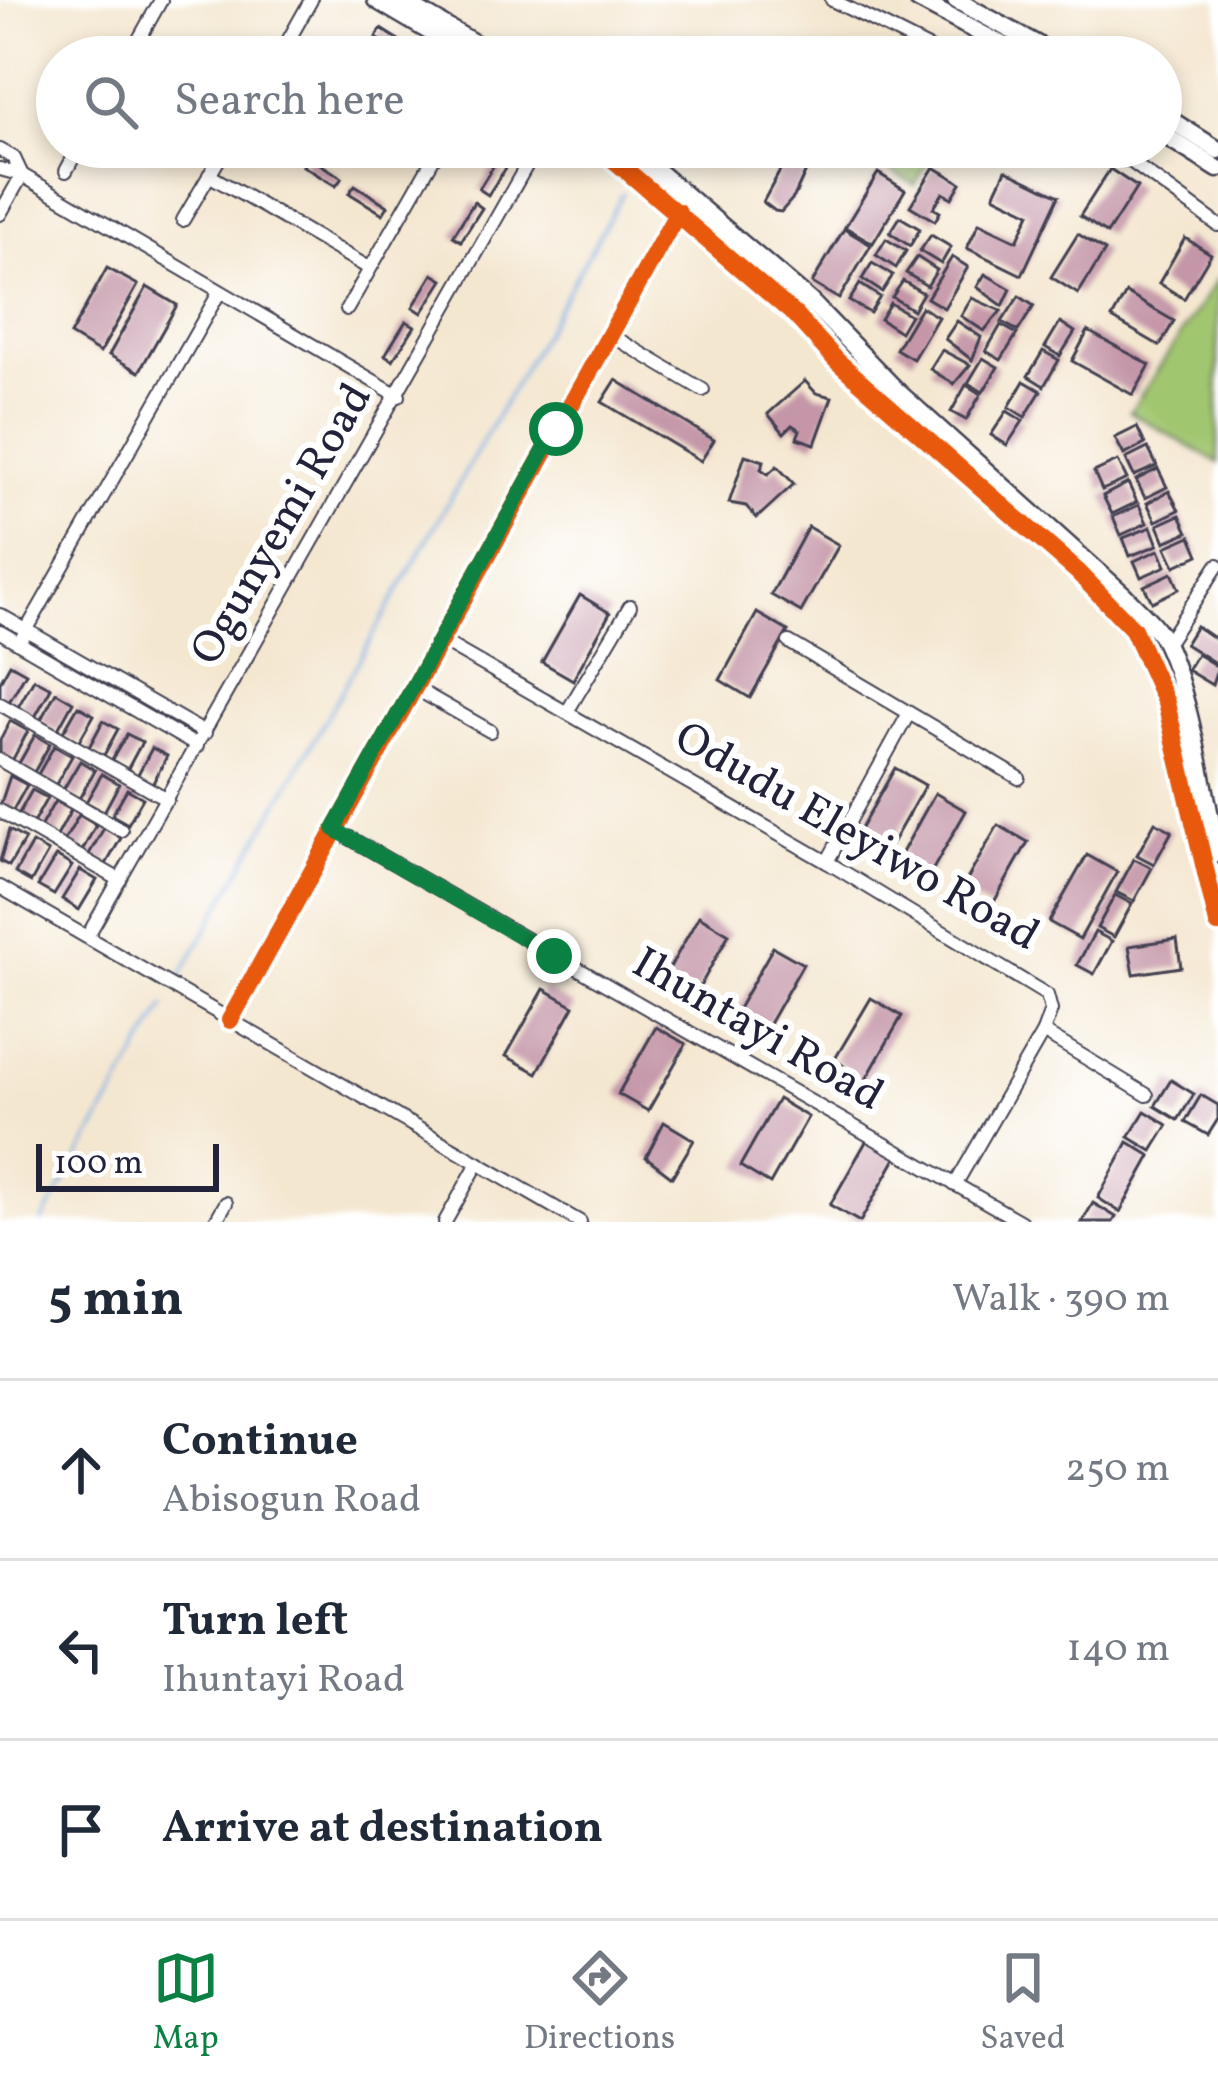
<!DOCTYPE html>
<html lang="en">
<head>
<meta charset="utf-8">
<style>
  :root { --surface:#fff; --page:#f2f2f3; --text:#1f2937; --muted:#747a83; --line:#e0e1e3; --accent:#0b8043 }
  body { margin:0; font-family:Vollkorn,serif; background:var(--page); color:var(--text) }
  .scale { position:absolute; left:36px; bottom:30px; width:183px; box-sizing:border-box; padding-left:12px; border:6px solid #22223b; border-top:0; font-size:33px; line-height:42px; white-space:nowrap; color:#22223b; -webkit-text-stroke:9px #fff; paint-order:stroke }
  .stop { position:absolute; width:36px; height:36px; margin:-27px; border:9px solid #0b8043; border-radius:50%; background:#fff }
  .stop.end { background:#0b8043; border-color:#fff; box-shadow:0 3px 12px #0008 }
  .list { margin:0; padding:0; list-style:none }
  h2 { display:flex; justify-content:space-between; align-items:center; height:156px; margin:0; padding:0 48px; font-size:51px }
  h2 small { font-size:39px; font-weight:400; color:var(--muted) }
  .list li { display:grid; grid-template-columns:78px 1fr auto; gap:36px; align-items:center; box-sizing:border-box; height:180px; padding:0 48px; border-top:3px solid var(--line) }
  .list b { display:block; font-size:45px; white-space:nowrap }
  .list p { margin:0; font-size:39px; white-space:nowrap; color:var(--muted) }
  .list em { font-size:39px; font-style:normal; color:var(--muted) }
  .icon { flex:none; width:66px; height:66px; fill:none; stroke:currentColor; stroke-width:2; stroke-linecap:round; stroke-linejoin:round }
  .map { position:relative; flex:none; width:1218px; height:1222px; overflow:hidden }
  .search { position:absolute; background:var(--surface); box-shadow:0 6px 18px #0003; left:36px; right:36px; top:36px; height:132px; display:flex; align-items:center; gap:30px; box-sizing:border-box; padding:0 42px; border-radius:66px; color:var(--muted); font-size:45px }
  .sheet { height:696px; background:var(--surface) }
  nav { display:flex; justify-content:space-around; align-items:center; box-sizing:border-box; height:168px; border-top:3px solid var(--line); background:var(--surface); font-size:33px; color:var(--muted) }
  nav a { display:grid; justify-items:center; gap:6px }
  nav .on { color:var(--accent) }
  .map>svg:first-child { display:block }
  .green { fill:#a1c670; stroke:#627456; stroke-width:3 }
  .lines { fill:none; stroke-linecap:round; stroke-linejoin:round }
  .stream { stroke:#76abe3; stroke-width:3 }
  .building { fill:#c496a8 }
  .street-casing { stroke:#424051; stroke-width:16 }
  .secondary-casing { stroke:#424051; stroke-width:21 }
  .street { stroke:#fff; stroke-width:12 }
  .secondary { stroke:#fff; stroke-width:16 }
  .cycleway-casing { stroke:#fff; stroke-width:26 }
  .cycleway { stroke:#e8590c; stroke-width:18 }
  .route { stroke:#0b8043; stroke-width:15 }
  .labels { text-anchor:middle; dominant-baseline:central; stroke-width:12; stroke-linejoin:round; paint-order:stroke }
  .street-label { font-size:45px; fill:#22223b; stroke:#fff }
</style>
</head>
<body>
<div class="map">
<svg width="1218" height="1222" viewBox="0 0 1218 1222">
  <rect width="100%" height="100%" fill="#fff"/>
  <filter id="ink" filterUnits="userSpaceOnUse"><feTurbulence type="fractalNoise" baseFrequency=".00833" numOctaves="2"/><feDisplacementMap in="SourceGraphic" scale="24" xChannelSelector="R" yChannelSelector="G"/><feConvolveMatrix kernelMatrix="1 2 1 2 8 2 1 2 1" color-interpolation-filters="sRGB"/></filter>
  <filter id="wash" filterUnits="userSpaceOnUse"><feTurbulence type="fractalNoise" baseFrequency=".004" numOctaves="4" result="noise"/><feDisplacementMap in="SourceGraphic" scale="48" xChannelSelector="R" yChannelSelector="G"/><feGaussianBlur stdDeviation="2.7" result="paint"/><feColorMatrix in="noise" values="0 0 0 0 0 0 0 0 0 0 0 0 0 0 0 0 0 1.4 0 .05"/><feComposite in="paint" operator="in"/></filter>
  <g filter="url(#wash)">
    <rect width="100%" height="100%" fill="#f4e7d0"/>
    <g class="green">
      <polygon points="849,147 936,147 915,185"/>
      <polygon points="1218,278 1218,463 1130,412"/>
    </g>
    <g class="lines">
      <g class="stream">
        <polyline points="180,977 623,193"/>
        <polyline points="42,1222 165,1006"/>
      </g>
    </g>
    <g id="blocks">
      <g class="building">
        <polygon points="381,29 416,51 412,57 376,38"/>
        <polygon points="793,147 817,147 794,197 781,212 775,211 763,202"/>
        <polygon points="500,155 510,161 488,195 479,189"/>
        <polygon points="309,157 342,178 336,186 303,166"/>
        <polygon points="934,167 961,183 952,198 943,193 933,208 940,212 935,221 910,206"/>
        <polygon points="1110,169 1137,187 1107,234 1080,216"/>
        <polygon points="1006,170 1059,196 1022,275 967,248 979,223 1017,241 1030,213 994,195"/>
        <polygon points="878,173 905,190 873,243 845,227"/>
        <polygon points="355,185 388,206 383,214 349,193"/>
        <polygon points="474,202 482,208 461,241 453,236"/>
        <polygon points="900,217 920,229 910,246 890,233"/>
        <polygon points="844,229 871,245 839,299 812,283"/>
        <polygon points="1078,234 1105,251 1078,294 1051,277"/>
        <polygon points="931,235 951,247 941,264 920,251"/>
        <polygon points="1185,238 1211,254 1184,299 1159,283"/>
        <polygon points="886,239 906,251 896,268 876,255"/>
        <polygon points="917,257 937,270 927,286 906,273"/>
        <polygon points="952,257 968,267 944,308 927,298"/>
        <polygon points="872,263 893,275 882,292 862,279"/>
        <polygon points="107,268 138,285 100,353 70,335"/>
        <polygon points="433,274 443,280 422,313 413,307"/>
        <polygon points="985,274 1011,289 1003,306 977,287"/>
        <polygon points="903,281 923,293 913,310 892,297"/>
        <polygon points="860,284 880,297 870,313 849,301"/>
        <polygon points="147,287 177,305 139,372 109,355"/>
        <polygon points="1126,293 1174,321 1160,346 1112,318"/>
        <polygon points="1019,296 1034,306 1018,331 1002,322"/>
        <polygon points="972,298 1001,311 984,331 961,316"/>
        <polygon points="890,303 910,315 900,332 880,319"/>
        <polygon points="921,307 938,317 913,359 896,349"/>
        <polygon points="406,321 415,326 393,360 385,355"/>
        <polygon points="957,321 981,337 972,360 945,339"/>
        <polygon points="1060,322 1075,332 1060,356 1045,347"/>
        <polygon points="1001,325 1017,334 1001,360 986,351"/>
        <polygon points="1088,331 1150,365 1133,395 1072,361"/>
        <polygon points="942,350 970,365 954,384 930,369"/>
        <polygon points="1043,351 1059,360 1044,386 1028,376"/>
        <polygon points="983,358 998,367 983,392 968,383"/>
        <polygon points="616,380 714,440 701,461 602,402"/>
        <polygon points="805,381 816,393 832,397 815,444 797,438 800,430 792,425 784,433 768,414"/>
        <polygon points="1024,381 1041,391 1025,417 1009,407"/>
        <polygon points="966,385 981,394 966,420 951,412"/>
        <polygon points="1007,411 1023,421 1007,445 991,435"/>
        <polygon points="1137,427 1145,444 1124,455 1115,438"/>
        <polygon points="1148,448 1157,466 1134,476 1126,459"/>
        <polygon points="745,455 764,461 761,469 768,474 777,466 794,484 757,518 746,506 729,503"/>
        <polygon points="1118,461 1127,479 1102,490 1094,472"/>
        <polygon points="1158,469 1167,487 1145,498 1136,480"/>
        <polygon points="1128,483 1137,502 1112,514 1103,496"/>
        <polygon points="1169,491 1179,510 1156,521 1147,503"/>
        <polygon points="1139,505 1147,523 1121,535 1113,517"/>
        <polygon points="1180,515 1188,532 1165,542 1158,525"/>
        <polygon points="808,527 839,545 801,612 771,595"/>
        <polygon points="1151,527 1158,545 1130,556 1123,538"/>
        <polygon points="1191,536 1199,555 1175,566 1166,547"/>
        <polygon points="1159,550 1166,566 1141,577 1134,561"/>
        <polygon points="1172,573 1179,589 1152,602 1144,586"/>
        <polygon points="580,595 610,613 573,680 542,662"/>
        <polygon points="757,613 788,631 750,698 720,680"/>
        <polygon points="1196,626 1218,641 1218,665 1185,644"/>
        <polygon points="1197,654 1218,667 1212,685 1187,670"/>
        <polygon points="10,664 26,673 9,702 0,697 0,682"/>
        <polygon points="34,679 51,688 35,717 18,707"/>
        <polygon points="56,692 73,702 57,731 40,721"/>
        <polygon points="78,706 94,715 78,743 62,734"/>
        <polygon points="10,721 28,731 12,761 0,754 0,740"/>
        <polygon points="103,721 118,729 103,757 88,749"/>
        <polygon points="127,734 142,742 127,770 111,761"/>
        <polygon points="35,735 50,744 33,774 18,765"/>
        <polygon points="54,746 72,756 55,786 37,776"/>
        <polygon points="152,748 167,756 152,785 137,776"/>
        <polygon points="80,761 95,770 79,799 63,790"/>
        <polygon points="895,768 925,785 887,852 857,835"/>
        <polygon points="102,774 119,784 104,812 86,802"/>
        <polygon points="10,776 27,785 12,812 0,806"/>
        <polygon points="127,789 143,798 128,824 112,815"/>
        <polygon points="32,790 47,798 32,825 17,817"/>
        <polygon points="935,793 966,811 928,878 898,860"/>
        <polygon points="55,801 71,810 56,838 39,829"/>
        <polygon points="79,815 96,825 81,853 63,843"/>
        <polygon points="1155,822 1172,831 1154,864 1137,855"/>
        <polygon points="998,825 1028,842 990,909 960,892"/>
        <polygon points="104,828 121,838 105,866 88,856"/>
        <polygon points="9,830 25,839 9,866 0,861"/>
        <polygon points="32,843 48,852 31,882 15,873"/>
        <polygon points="1087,855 1117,872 1080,939 1049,922"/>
        <polygon points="56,856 72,866 54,895 38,886"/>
        <polygon points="1134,859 1152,868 1134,901 1116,892"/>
        <polygon points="80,870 97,880 79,910 62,899"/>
        <polygon points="1115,895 1132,904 1114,937 1097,928"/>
        <polygon points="699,916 729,934 692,1001 661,983"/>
        <polygon points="1095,932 1112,941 1094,974 1077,965"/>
        <polygon points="1177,939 1181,967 1134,974 1129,946"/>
        <polygon points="773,947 803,964 765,1031 735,1014"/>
        <polygon points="544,989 574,1006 537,1073 506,1056"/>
        <polygon points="871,998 902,1016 864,1083 835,1059"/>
        <polygon points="656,1027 686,1044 648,1111 618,1094"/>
        <polygon points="1171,1080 1194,1094 1178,1120 1155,1106"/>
        <polygon points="1201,1095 1218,1105 1218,1119 1208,1135 1185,1122"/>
        <polygon points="778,1099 808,1117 770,1184 740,1166"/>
        <polygon points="1145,1111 1168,1125 1152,1151 1129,1137"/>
        <polygon points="664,1122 694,1140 672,1177 646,1157"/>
        <polygon points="868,1138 898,1155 860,1222 830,1205"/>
        <polygon points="1128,1142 1151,1156 1120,1212 1098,1198"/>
        <polygon points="1093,1203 1116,1217 1113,1222 1082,1222"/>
      </g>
    </g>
  </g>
  <g filter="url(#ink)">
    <use href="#blocks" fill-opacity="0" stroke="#424051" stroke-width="3"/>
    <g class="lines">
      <g class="street-casing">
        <g id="street">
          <polyline points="832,0 946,57"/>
          <polyline points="287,44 309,57"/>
          <polyline points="129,57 161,0"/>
          <polyline points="279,57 311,0"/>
          <polyline points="1111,147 1218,225"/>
          <polyline points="0,150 14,158 22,175"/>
          <polyline points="0,169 22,175 399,396"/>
          <polyline points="66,171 79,147"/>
          <polyline points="209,175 369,268"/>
          <polyline points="0,214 22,175"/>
          <polyline points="183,220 226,147"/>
          <polyline points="347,309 440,147"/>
          <polyline points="609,334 703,390"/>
          <polyline points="0,615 205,733"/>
          <polyline points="0,632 197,746"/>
          <polyline points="440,640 827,862 1047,995 1051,1010 1043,1032 955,1185"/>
          <polyline points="789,642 1019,778"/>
          <polyline points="19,643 219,293"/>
          <polyline points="1166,644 1218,565"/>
          <polyline points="413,687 490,731"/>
          <polyline points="0,704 167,799"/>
          <polyline points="567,712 630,606"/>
          <polyline points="0,760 121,830"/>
          <polyline points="0,811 120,880"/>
          <polyline points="334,829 1021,1222"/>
          <polyline points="827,862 909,713"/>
          <polyline points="0,887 580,1222"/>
          <polyline points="87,937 537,147"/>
          <polyline points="230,1020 678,212"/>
          <polyline points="1043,1032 1147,1095"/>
          <polyline points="215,1222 226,1203"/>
          <polyline points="445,1222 478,1163"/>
        </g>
      </g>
      <g class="secondary-casing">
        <g id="secondary">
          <polyline points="376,0 473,57"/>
          <polyline points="400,0 498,57"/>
          <polyline points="918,0 1025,57"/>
          <polyline points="956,0 1060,57"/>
          <polyline points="1161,114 1218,150"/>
          <polyline points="1161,133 1218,169"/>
          <polyline points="599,147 795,315 837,361 1078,572 1133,629 1166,703 1218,924"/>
          <path d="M629,147L810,301L898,392L1124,595C1138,610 1158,626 1166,645C1191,699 1204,794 1218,854"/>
        </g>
      </g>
      <use href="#street" class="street"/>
      <use href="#secondary" class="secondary"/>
      <g class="cycleway-casing">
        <g id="cycleway">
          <polyline points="599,147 795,315 837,361 1078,572 1133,629 1166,703 1218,924"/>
          <polyline points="230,1020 678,212"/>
        </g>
      </g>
      <use href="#cycleway" class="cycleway"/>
    </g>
  </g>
  <g class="lines" filter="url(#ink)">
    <polyline class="route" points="554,956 334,829 556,429"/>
  </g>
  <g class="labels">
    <g class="street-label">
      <text transform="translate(283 525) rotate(-60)">Ogunyemi Road</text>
      <text transform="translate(856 838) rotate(30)">Odudu Eleyiwo Road</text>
      <text transform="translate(757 1031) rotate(30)">Ihuntayi Road</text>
    </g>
  </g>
</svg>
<div class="scale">100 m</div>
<div class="stop" style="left:556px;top:429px"></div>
<div class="stop end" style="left:554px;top:956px"></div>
<div class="search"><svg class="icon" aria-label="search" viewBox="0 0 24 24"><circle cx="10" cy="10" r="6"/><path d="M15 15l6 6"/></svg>Search here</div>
</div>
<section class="sheet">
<h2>5 min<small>Walk · 390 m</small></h2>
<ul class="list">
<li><svg class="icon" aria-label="ahead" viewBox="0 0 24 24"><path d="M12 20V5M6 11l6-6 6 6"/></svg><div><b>Continue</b><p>Abisogun Road</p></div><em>250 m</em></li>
<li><svg class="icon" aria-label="left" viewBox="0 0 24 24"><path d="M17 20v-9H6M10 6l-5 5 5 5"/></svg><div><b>Turn left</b><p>Ihuntayi Road</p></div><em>140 m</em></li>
<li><svg class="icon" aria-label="arrive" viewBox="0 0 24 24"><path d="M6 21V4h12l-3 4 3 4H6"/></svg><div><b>Arrive at destination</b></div></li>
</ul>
</section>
<nav>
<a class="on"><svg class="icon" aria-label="map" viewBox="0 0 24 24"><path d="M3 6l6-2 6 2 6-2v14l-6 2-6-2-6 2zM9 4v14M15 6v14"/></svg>Map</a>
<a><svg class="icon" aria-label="directions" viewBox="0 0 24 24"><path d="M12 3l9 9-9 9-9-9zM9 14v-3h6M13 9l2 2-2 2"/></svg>Directions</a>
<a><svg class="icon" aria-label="saved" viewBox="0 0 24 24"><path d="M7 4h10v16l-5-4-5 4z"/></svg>Saved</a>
</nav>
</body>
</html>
